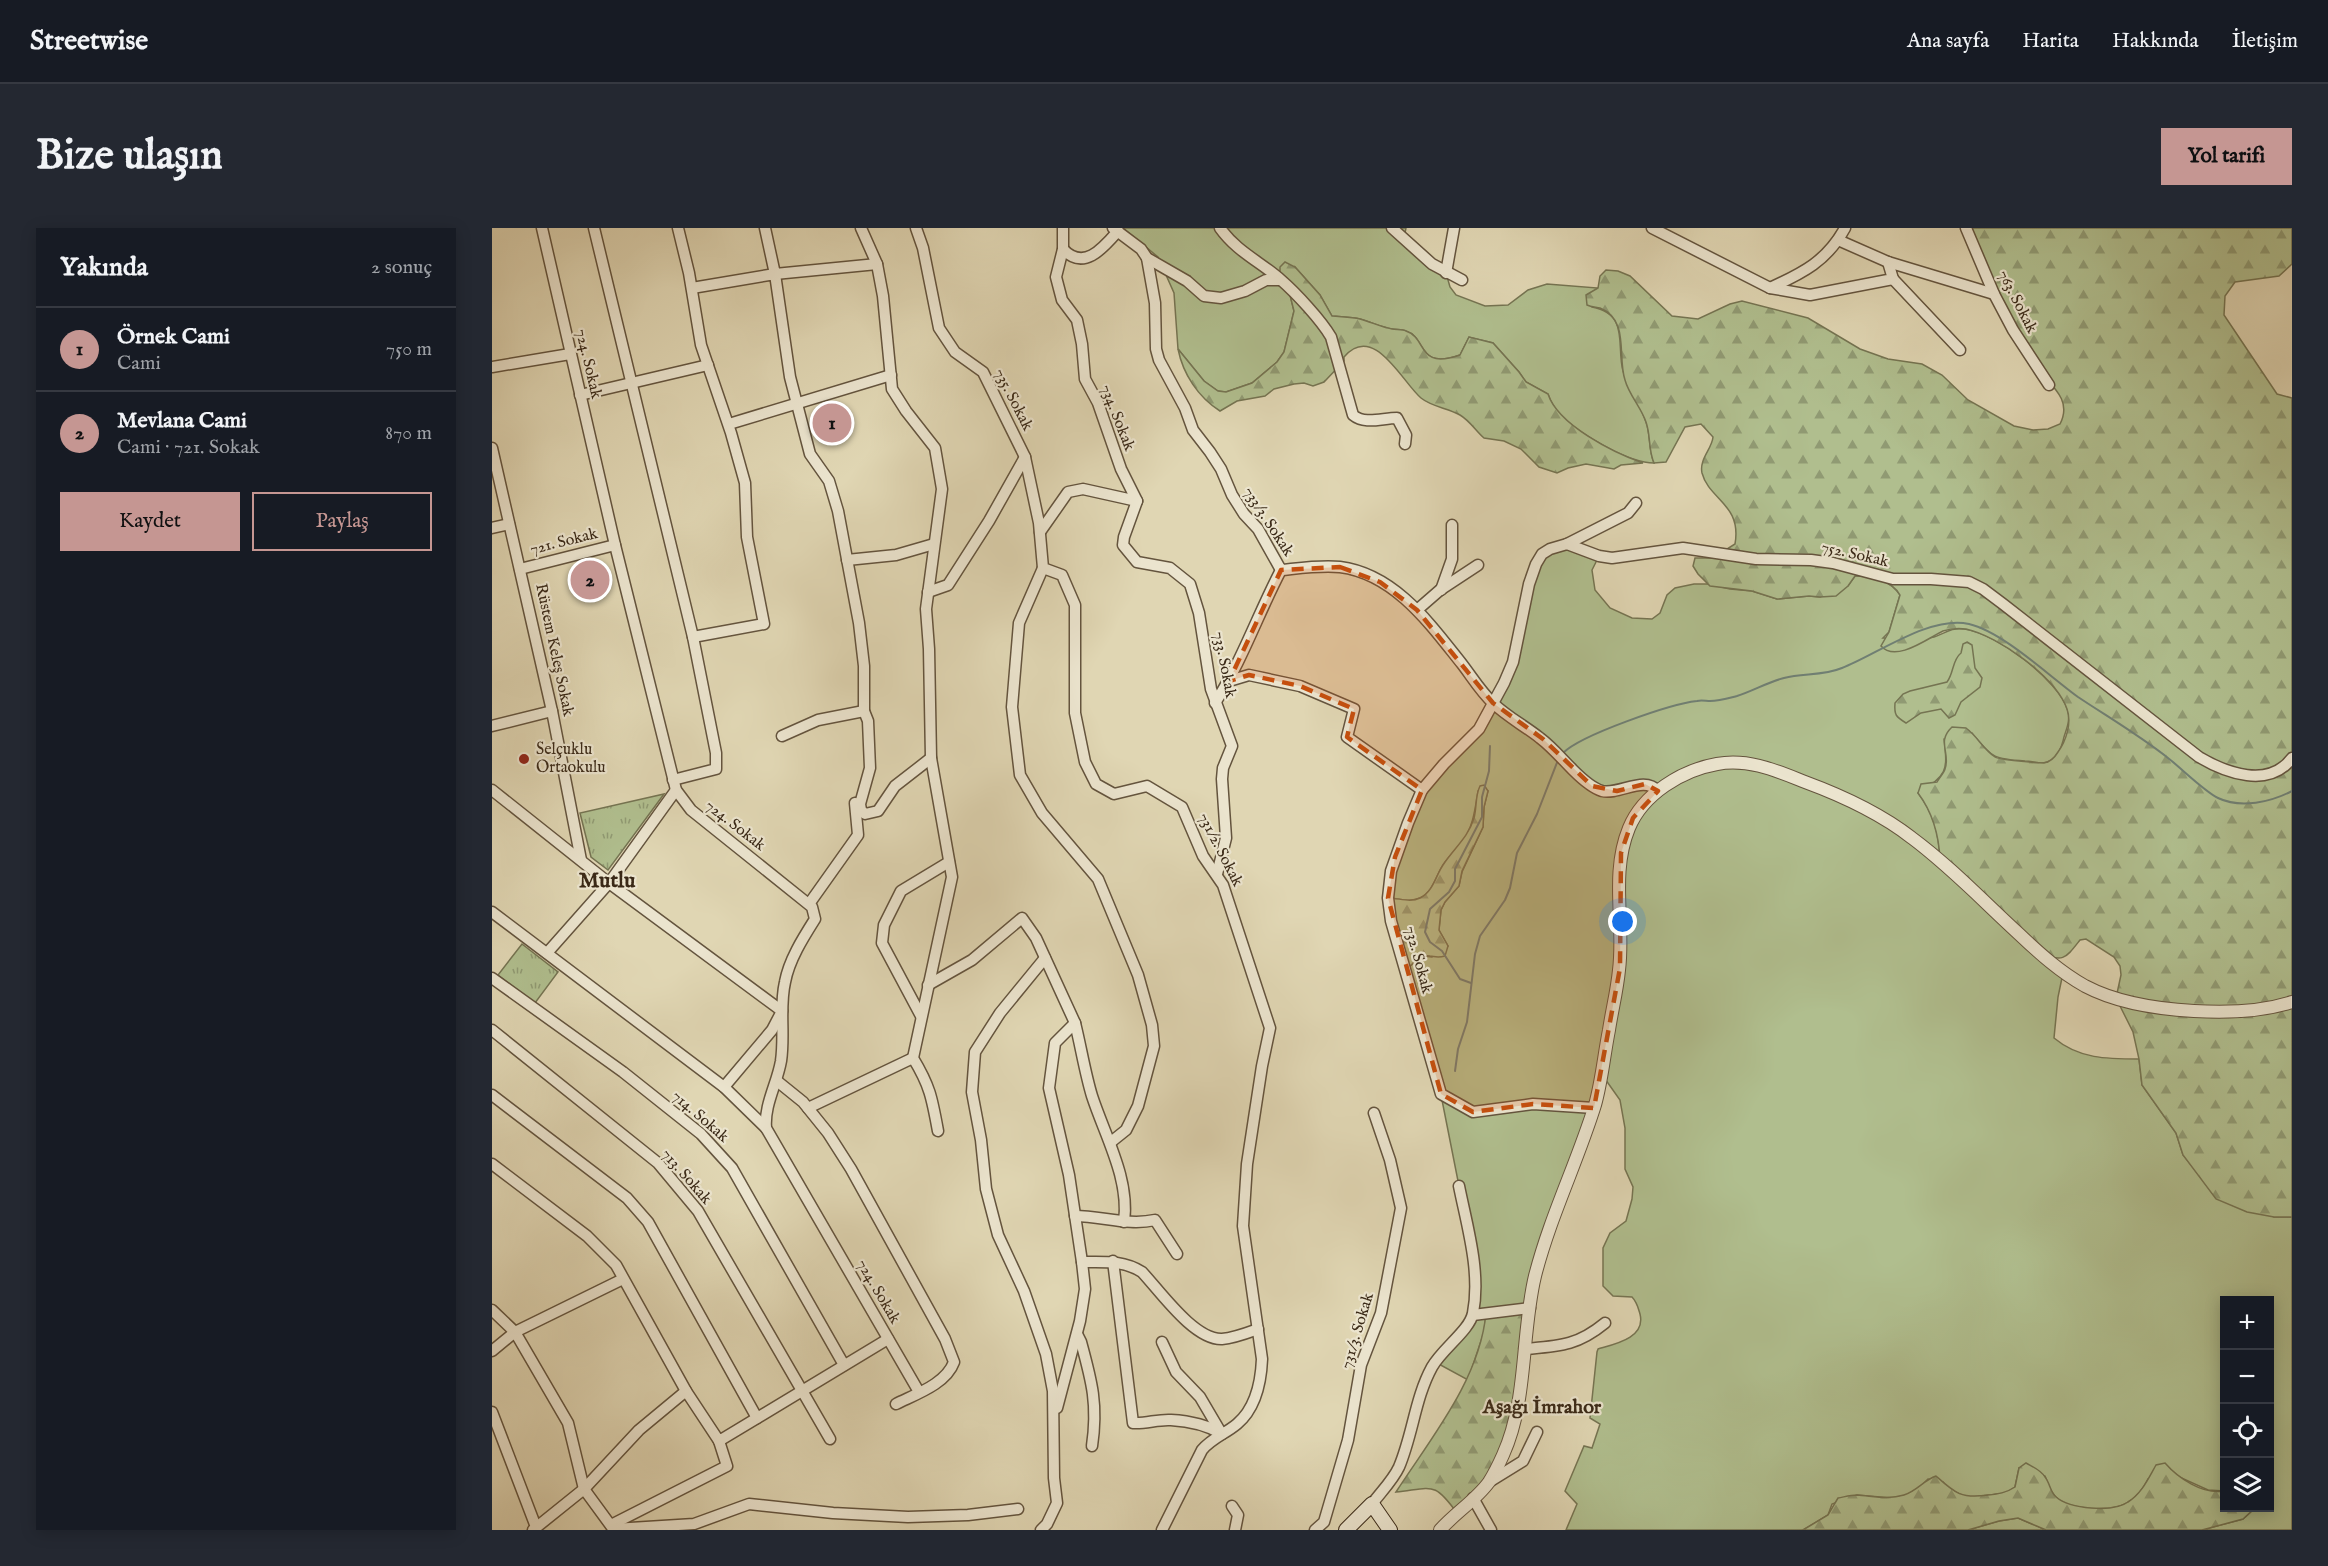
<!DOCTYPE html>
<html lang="tr">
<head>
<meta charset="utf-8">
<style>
  :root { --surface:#171b24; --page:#242831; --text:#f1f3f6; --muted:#9ea1a6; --line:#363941; --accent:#c59692 }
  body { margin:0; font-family:"IM FELL English",serif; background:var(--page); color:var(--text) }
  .controls { position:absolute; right:18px; bottom:18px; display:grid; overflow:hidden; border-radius:0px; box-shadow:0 3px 15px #0003 }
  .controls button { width:54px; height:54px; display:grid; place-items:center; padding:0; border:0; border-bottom:2px solid var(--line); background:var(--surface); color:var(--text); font:30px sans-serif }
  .you { position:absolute; left:1131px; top:694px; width:21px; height:21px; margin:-15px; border:4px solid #fff; border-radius:50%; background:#1a73e8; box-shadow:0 0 0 9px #1a73e833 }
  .badge { display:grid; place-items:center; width:39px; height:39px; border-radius:50%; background:var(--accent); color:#111; font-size:20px; font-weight:700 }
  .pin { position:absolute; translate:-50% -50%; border:3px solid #fff; box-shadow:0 2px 6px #0006 }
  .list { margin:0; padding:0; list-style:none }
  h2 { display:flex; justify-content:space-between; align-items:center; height:78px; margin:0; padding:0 24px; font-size:26px }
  h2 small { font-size:20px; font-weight:400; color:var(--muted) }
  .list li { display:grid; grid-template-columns:39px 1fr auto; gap:18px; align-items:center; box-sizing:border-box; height:84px; padding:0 24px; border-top:2px solid var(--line) }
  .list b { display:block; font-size:22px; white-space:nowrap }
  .list p { margin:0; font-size:20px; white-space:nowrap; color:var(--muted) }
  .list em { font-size:20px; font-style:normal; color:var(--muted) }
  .actions { display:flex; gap:12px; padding:18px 24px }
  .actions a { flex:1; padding:14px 0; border:2px solid var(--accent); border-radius:0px; text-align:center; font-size:21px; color:var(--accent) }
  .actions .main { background:var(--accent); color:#111 }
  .icon { flex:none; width:33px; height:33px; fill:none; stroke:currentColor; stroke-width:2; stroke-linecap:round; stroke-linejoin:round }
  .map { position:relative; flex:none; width:1800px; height:1302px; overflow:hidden; border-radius:0px }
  header { display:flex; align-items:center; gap:36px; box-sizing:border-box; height:84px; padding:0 30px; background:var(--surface); border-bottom:2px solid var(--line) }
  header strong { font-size:28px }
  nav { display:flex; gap:33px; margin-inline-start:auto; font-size:21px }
  .intro { display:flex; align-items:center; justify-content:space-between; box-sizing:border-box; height:144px; padding:0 36px }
  h1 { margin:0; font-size:42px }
  .button { padding:15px 27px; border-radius:0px; background:var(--accent); color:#111; font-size:21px; font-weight:700 }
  main { display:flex; gap:36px; padding:0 36px }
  aside { flex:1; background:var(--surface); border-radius:0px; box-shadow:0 3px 15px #0003 }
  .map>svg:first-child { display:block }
  .grass { fill:#b0be8e; stroke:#757452; stroke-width:1.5 }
  .forest { fill:url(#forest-firs); stroke:#757452; stroke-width:1.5 }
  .park { fill:url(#park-tufts); stroke:#757452; stroke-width:1.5 }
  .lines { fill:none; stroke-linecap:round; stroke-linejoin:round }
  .stream { stroke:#707f73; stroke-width:2 }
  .minor-casing { stroke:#64543e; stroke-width:13 }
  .tertiary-casing { stroke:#64543e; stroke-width:14 }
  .secondary-casing { stroke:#3a2917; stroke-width:16 }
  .minor { stroke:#ebe4ce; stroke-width:10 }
  .tertiary { stroke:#ebe4ce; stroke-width:12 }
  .secondary { stroke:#ebe4ce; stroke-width:14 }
  .marked { fill:#c54f0e; fill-opacity:0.2; stroke:#c54f0e; stroke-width:4.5; stroke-dasharray:12 8; stroke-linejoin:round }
  .poi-dot { fill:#8f2418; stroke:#ebe4ce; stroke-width:2 }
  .labels { text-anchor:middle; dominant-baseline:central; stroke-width:4.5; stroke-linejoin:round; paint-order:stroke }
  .street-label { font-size:16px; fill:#3a2917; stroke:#ebe4ce }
  .poi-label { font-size:16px; fill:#3a2917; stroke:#ebe4ce; text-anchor:start }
  .quarter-label { font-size:20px; font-weight:bold; fill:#3a2917; stroke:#ebe4ce }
  .district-label { font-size:22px; font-weight:bold; fill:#3a2917; stroke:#ebe4ce }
</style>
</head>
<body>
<header>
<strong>Streetwise</strong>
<nav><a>Ana sayfa</a><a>Harita</a><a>Hakkında</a><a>İletişim</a></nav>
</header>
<div class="intro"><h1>Bize ulaşın</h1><a class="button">Yol tarifi</a></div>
<main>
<aside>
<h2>Yakında<small>2 sonuç</small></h2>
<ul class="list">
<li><span class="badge">1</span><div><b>Örnek Cami</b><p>Cami</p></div><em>750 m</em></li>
<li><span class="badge">2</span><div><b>Mevlana Cami</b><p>Cami · 721. Sokak</p></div><em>870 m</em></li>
</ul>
<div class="actions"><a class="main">Kaydet</a><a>Paylaş</a></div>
</aside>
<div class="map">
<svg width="1800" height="1302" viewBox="0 0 1800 1302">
  <defs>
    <pattern id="forest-firs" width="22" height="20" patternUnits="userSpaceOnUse" patternTransform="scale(1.5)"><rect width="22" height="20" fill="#b0be8e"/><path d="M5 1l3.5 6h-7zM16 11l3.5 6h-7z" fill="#909a73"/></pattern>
    <pattern id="park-tufts" width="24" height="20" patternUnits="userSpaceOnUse" patternTransform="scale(1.5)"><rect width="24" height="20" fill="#b0be8e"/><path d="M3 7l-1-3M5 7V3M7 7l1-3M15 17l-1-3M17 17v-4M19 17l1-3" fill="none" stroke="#909a73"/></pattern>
  </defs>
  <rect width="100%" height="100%" fill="#e0d6b3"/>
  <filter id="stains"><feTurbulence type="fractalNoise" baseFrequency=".00333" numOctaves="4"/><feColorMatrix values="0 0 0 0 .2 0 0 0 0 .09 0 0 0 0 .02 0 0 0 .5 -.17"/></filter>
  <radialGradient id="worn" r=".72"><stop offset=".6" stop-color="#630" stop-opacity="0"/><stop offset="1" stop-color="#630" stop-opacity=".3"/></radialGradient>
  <g class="grass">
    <path d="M631,0H914L912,10L954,45L958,59L964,67L993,78L1016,77L1036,62L1055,56L1106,60L1102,64L1100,79C1138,86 1124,118 1131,143C1137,161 1148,176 1154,194C1159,208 1156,221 1162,235C1136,235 1091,207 1071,190C1064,183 1059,175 1056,166L1034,154L1027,144L1001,115L977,109L968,127C924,142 936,110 914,103C910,101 904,102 900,101C889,99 879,94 868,91C859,89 849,89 840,88L828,67L803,39L798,67L802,83L792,124L785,134L760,155L734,164L726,163L712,153L686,121L682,65L666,29Z"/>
    <path d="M1066,318L1107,328L1100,342L1103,362L1118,380L1140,390L1160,391L1168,385L1175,367L1183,360L1202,356H1216L1238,361L1260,363L1285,371L1317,368L1328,369L1356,358L1363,348C1379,346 1399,353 1408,367L1397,404L1391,410C1406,410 1429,412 1442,409C1452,406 1459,399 1472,401C1503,404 1567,452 1576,483C1578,494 1575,499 1572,509C1570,519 1564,535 1550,535C1545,535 1538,533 1533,533C1500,531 1501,530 1480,505L1452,511C1456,544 1455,547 1426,565C1442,585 1447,607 1448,632L1571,745L1566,769L1562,810C1587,831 1615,831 1647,831L1650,857L1684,905L1691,927L1708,948L1782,989H1800V1302H1710L1751,1291L1763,1280H1778V1072H1732V1263L1716,1262L1683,1247L1656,1251C1652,1260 1644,1270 1635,1275C1619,1284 1577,1282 1564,1269C1558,1264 1556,1255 1553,1248L1527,1240L1523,1259L1514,1265L1481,1269L1472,1268L1457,1261L1451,1254L1436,1251L1428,1259L1415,1267L1400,1270L1365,1267L1340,1276L1336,1287L1311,1302H1074L1085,1276L1073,1263L1092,1218L1100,1220L1108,1196L1098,1190L1105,1124L1106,1121C1123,1116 1154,1110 1148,1086C1146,1079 1145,1074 1140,1069L1121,1068L1111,1058V1020L1118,1005L1134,993L1140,971L1141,959L1133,941V900L1128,872L1111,848L1081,935L1037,1085L994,1086L992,1104L976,1152L943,1134L973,1100L983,1066L967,958L949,867L913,744C920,736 928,726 940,729L956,718L947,702L949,682L953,674L967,658L970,644L991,599L992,579L996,563H986C983,582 981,600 969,616C963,623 956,629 951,637C944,648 941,664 928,670C918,675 907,670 896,670L897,658L930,562L971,518L1012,455L1044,336Z"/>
    <polygon points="1526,1290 1554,1302 1476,1302 1507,1293"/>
  </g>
  <g class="forest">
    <path d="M1474,0H1800V36L1787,48L1743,54L1733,68L1732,87L1785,166L1800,170V989H1782L1755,984L1724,971L1691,927L1684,905L1650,857L1647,831L1641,804L1624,770L1629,747L1628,738L1622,729L1594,711L1588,712C1573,731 1572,734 1548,726L1448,632C1447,607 1441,585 1426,565L1429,556L1445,554C1447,550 1452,545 1453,541C1459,525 1444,514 1460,499L1474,500C1485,508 1491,521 1503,529C1507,532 1546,535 1552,535C1558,534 1563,529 1566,524C1574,513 1580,495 1575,481C1564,449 1506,408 1474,401C1467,400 1457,401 1451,403C1436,410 1404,435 1389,418L1397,404L1408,367C1400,353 1379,346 1363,348L1356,358L1344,368L1328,369L1317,368L1285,371L1260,363L1218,358L1206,346L1201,338L1203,330H1221L1243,316C1250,276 1217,272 1210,245C1207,231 1220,221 1221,209L1209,196L1193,199L1174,234L1162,235C1156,221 1159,208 1154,194C1149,179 1137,167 1133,152C1125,129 1138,92 1108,80C1104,79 1099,79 1095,77L1094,67L1106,60L1108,48L1114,42L1126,43L1138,48L1180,88L1206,91L1238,76L1250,73L1316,90L1368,121L1396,131L1430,136L1450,147L1476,172L1522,198L1541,202L1556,201L1568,196C1581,171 1558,157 1544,139Z"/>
    <path d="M793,34L803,39L828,67L840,88C849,89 859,89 868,91C879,94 889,99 900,101C904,102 910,101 914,103C936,110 924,142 968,127L977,109L1001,115L1027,144L1034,154L1056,166C1066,197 1122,225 1151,235L1129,237L1122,241L1094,236L1076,240L1065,245L1047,239L1029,221L1012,213L992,210C983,202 978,193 968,187C956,180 940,179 929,170C910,154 882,94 852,129V133L832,154L821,158L812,155L802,156L782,161L773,168L745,173L728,183C706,169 691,146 686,121L712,153L726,163L734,164L760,155L785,134L792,124L802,83L798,67L788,56V39Z"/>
    <path d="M1475,414L1480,417L1483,440L1490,450L1488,459L1469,474L1463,487L1457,490L1449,481L1429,485L1414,495C1404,489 1402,487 1403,475L1411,466L1418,463L1455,454C1462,445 1460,432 1469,425L1471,416Z"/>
    <path d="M992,557L996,563L992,579L991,599L970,643L967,658L953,674L949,682L947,702L956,718L953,728C946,730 945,729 938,728C927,726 919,737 913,744L896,670C907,670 918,675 928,670C941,664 944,647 951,637C962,620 976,610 982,590C985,579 983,568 988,558Z"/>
    <path d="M994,1085H1037L1020,1200L996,1254L965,1285C942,1253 941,1260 904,1264C939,1210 988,1151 994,1085Z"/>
    <path d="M1534,1235C1541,1239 1549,1242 1553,1249C1558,1255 1558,1264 1564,1269C1578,1281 1621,1285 1636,1274C1650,1265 1656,1251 1664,1237L1673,1235C1686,1250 1711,1267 1732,1263V1280H1763L1751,1291L1710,1302H1554L1526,1290L1507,1293L1476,1302H1311L1336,1287L1346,1270C1352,1269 1358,1267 1365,1267C1381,1268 1396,1272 1412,1267C1425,1263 1432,1252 1444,1248C1463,1265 1469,1271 1496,1267C1506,1266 1514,1265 1523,1259L1527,1240Z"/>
  </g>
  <g class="park">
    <polygon points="172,566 116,642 99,629 88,585"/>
    <polygon points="30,716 66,744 43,775 6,747"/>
  </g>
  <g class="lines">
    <g class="stream">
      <path d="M1071,525C1089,507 1178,476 1205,473C1209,472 1214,473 1218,473C1227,473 1237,470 1245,468C1261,463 1276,454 1292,450C1311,445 1331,448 1350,440C1384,427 1438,387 1477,396C1511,404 1557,448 1586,469C1616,489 1647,507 1676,530C1689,540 1712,563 1726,570C1749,581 1779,574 1800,563"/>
      <polyline points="979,755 968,751 950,723 938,714 933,704 938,681 957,664 963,653 963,641 990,589 990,569 997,543 998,518"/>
      <polyline points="963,843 966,821 975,794 983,726 988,708 1013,672 1018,660 1025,625 1045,586 1066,532"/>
    </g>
    <g class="minor-casing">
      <g id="minor">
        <path d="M50,0L123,317L184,562L199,582L320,679L323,691C311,710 297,732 293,754C287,780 293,806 289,833C285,856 272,877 274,900L427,1164"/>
        <polyline points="102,0 201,409 224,525 224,541 181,552"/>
        <polyline points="186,0 197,45 209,117 239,205 253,255 255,309 272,396 201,409"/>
        <polyline points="273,0 283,46 385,36"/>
        <path d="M369,0L385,36L391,68L400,161L414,183L443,220L450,261L434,381L437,421L439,530L460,649L421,830C438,858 440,870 446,903"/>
        <path d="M424,0L431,20L447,100L463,124L491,144L533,229L547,295L551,340L570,347L583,377V485L593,534L604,556L622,566L655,558L690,579L711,628L731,657L778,800L770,838L755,936L751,998L770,1131C769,1155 764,1180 745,1196C733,1206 720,1210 710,1222L670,1302"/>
        <polyline points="621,0 649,21 655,30 695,53 712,68 729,70 753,63 774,52 788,52"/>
        <path d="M728,0C745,24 769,34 789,52C804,65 829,92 839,109L861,187C873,197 890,190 905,190L914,207L913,216"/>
        <polyline points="900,0 940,36 970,52"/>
        <polyline points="1160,0 1278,60 1318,67 1401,51 1396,34"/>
        <polyline points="1474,0 1502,66 1521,102 1557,157"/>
        <polyline points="1346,12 1396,34 1502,66"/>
        <path d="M571,21C592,44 612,19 626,3"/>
        <path d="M655,30L663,75L664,121L667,132L693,180L701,202L718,224L729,241L740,267L752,286L766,301L789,342C809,340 829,337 848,339C903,346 938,396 970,436C980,449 989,464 1001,475C1014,488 1033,498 1048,510C1060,519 1070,531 1081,542C1088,549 1100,560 1110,563C1128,567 1152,547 1166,563"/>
        <polyline points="954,45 962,0"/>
        <polyline points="1401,51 1468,122"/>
        <polyline points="200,60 283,46 298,149 318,226 337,253 346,283 367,395 372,438 372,483 376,493 378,540 368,576 369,582 373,586 386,583 403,558 439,530"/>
        <path d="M1278,60C1311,45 1335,33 1353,0"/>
        <polyline points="0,139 78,126"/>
        <polyline points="88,167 216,137"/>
        <polyline points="237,196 399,147"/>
        <polyline points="0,220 60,483 89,632"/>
        <polyline points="645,273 632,309 631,317 645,334 678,340 698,356 707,385 719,461 740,518 731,540 730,551 734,610 725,646"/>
        <polyline points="0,300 17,296"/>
        <polyline points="548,304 576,264 591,261 645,273 629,241 606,175 593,151 590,116 585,92 570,72 564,49 571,21 571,0"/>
        <polyline points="1075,316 1136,285 1144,275"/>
        <polyline points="355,332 404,327 442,316"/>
        <polyline points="551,340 527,395 520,479 528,547 550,585 606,651 646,747 660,797 662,818 646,878 634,902 619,914"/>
        <polyline points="28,341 123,317"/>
        <polyline points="949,362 960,331 960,297"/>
        <polyline points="436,364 456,357 497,293 533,229"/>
        <polyline points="925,382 948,362 986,337"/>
        <polyline points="737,453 757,447 808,458 862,481 855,509 930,562"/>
        <path d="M723,475C750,433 766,386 789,342"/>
        <polyline points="0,498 60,483"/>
        <polyline points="290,508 326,492 372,483"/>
        <polyline points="0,562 117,655 290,783 280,802 232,859"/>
        <polyline points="317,676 366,607 363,575"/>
        <polyline points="0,684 232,859 274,900"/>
        <polyline points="55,725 117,655 184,562"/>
        <polyline points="0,750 131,844 209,906 240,940 352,1137"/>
        <path d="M436,757L480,732L530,690L544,710L583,795L563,815L557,860L577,947L590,1034C612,1034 631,1032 650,1044C668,1063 702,1112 730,1111C742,1110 755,1105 766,1101"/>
        <polyline points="429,788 390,715 392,697 409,663 457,634"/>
        <path d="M583,795C589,819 593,845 600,868C613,908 638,951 632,994"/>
        <polyline points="0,802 166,935 206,983 338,1211"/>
        <path d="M285,853L311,874L336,905L359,941L453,1111L462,1134C454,1156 424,1166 404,1176"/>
        <polyline points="0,867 135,970 156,994 265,1190"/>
        <polyline points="316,880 421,830"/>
        <path d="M1102,880L1041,876L981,884L949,866L899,693L896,670L899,643L916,595L930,562L952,536L987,501L1012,455L1021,434L1037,356L1044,336L1050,326L1058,321L1075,316L1107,328L1120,330L1191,320L1264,331L1319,332L1341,335L1401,351H1439L1477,354L1491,361L1511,376L1707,529C1734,545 1777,561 1800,530"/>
        <polyline points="0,936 95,1008 124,1037 194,1163 227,1213 396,1111"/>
        <path d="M583,988C610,988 636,998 663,992L685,1026"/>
        <path d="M621,1033L641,1195C654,1196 666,1191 679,1192C697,1193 715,1197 730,1206"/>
        <polyline points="0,1082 23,1104 76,1195 92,1261 122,1302"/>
        <polyline points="981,1087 1038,1080"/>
        <path d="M585,1106L589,1114C600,1154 606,1177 600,1218"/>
        <polyline points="670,1114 684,1144 708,1169 728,1203"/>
        <path d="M1033,1121C1067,1118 1085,1118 1113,1095"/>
        <polyline points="0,1123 23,1104 131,1051"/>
        <polyline points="565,1180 588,1093 593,1061 590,1034"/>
        <polyline points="0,1184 44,1299"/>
        <polyline points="997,1254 1031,1233 1045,1204"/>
        <polyline points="981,1270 999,1302"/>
        <path d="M880,1276C889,1264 901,1252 907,1239C921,1206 923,1170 940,1139C950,1121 978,1102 981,1085C989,1044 975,998 967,958"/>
        <polyline points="740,1278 746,1287 743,1302"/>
        <polyline points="119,1297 235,1238 227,1213"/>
        <polyline points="122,1301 202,1296 257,1276 341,1285 416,1289 476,1287 526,1281"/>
        <polyline points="41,1302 92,1261 147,1202 194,1163"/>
        <polyline points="549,1302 555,1296 565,1275 562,1250 561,1163 554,1126 532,1063 506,1007 494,961 489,912 480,864 483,824 508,785 553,730"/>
        <polyline points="823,1302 832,1294 856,1212 869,1137 889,1085 909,980 898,932 882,885"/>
      </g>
    </g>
    <g class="tertiary-casing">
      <path id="tertiary" d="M948,1302C963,1285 984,1272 997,1254C1002,1246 1007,1236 1011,1227C1036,1172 1029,1106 1043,1048C1058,989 1085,935 1103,877C1110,852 1112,827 1117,802C1120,782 1125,763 1127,742C1133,695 1118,646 1137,600C1151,566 1190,542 1225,536C1256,530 1285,543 1313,554C1351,568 1388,585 1420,610C1459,639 1492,674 1527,706C1547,725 1568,744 1593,758C1625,775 1666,781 1702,783C1735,785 1769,784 1800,774"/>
    </g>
    <g class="secondary-casing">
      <polyline id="secondary" points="854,1302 880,1276 898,1302"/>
    </g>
    <use href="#minor" class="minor"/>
    <use href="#tertiary" class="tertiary"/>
    <use href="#secondary" class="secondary"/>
  </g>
  <path class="marked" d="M848,339L888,354L925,382L1001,475L1051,511L1100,558L1125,563L1153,556L1166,563L1141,590L1129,625L1128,740L1102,880L1041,876L981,884L949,866L896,670L903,629L930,562L855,509L862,481L808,458L757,447L737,453L789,342Z"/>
  <circle class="poi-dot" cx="32" cy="531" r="6"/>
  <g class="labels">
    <g class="street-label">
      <text transform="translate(1525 74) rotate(63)">763. Sokak</text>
      <text transform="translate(96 136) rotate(77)">724. Sokak</text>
      <text transform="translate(521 172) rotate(63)">735. Sokak</text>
      <text transform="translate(625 190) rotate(69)">734. Sokak</text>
      <text transform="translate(776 294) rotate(57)">733/3. Sokak</text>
      <text transform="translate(72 314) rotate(-14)">721. Sokak</text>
      <text transform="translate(1363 327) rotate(13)">752. Sokak</text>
      <text transform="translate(62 422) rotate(78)">Rüstem Keleş Sokak</text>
      <text transform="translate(732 437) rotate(79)">733. Sokak</text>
      <text transform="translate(243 598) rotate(38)">724. Sokak</text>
      <text transform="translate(728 622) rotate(63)">731/2. Sokak</text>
      <text transform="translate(926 732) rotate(75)">732. Sokak</text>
      <text transform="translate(208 889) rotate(41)">714. Sokak</text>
      <text transform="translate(194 949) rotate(49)">713. Sokak</text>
      <text transform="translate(386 1064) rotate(60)">724. Sokak</text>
      <text transform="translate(866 1103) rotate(-73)">731/3. Sokak</text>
    </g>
    <g class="poi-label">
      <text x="44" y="522">Selçuklu<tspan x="44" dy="18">Ortaokulu</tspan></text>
    </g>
    <g class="quarter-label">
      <text x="1050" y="1179">Aşağı İmrahor</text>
    </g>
    <g class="district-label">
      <text x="115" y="653">Mutlu</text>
    </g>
  </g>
  <rect width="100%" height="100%" filter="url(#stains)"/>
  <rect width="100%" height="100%" fill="url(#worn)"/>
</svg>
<div class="controls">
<button>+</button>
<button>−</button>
<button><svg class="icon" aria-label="locate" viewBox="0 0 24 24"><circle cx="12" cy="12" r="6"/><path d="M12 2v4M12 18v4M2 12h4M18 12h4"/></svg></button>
<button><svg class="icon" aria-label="layers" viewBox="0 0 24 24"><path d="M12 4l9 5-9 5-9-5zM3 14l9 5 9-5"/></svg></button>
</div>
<div class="you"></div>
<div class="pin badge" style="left:340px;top:195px">1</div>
<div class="pin badge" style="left:98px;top:352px">2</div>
</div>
</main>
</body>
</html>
